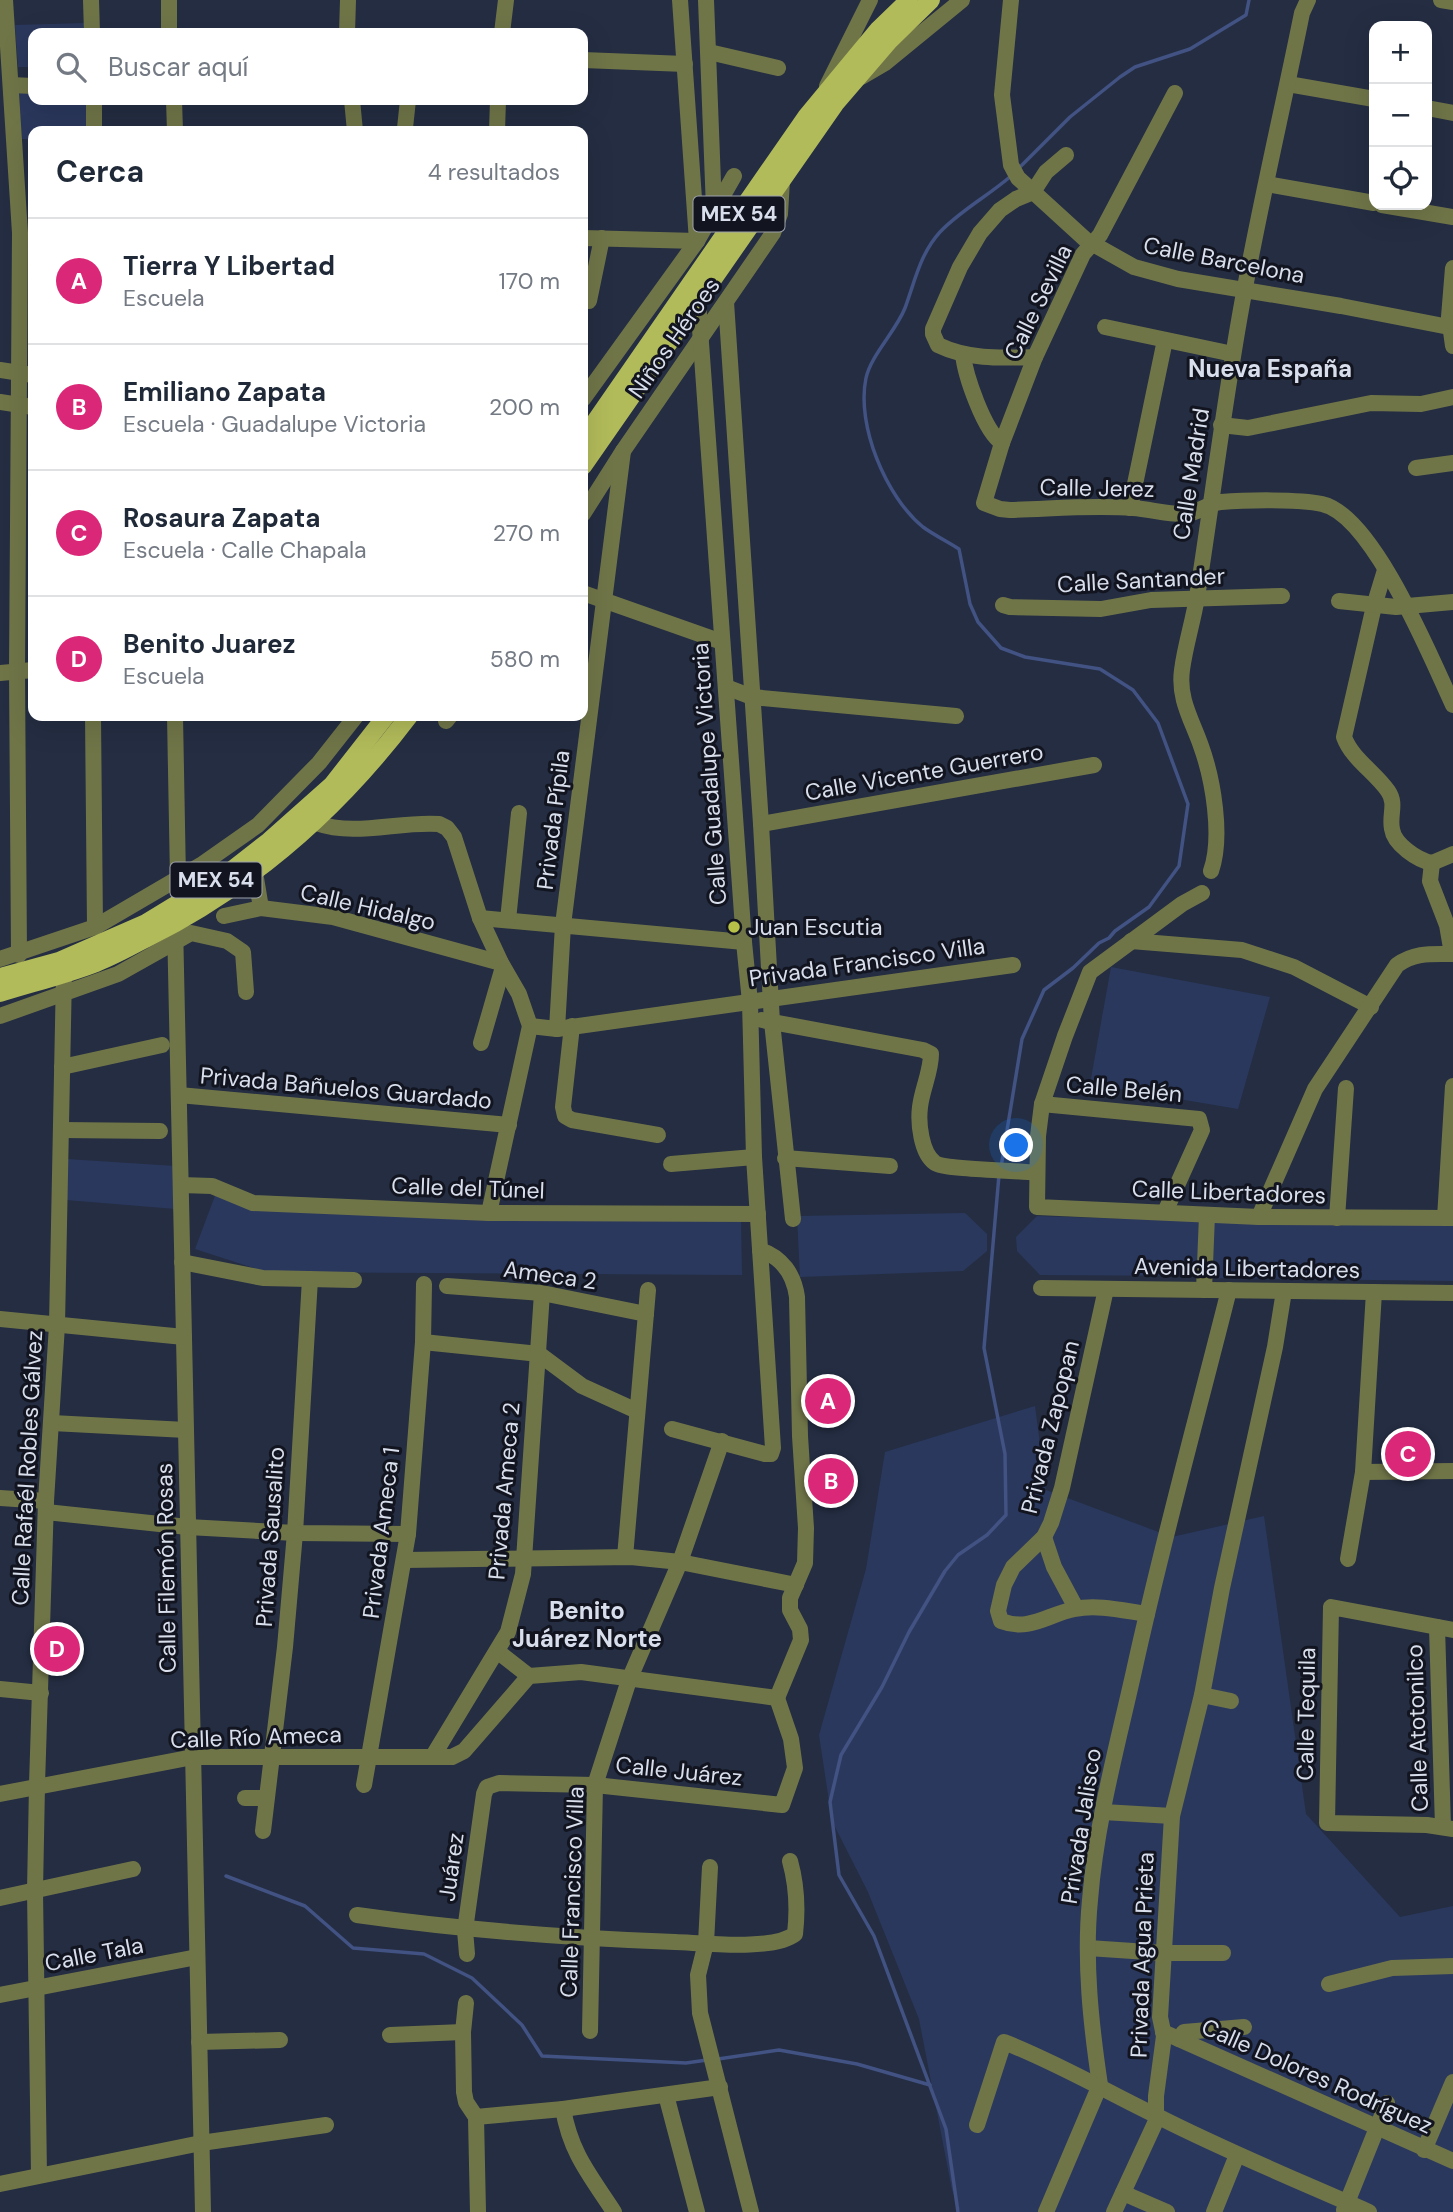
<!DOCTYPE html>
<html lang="es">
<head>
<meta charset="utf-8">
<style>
  :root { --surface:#fff; --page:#f2f2f3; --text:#1f2937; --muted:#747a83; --line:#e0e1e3; --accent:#db2777 }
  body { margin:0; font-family:"DM Sans",sans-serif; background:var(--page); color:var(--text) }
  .controls { position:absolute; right:21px; top:21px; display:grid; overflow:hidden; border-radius:14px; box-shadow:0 7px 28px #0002 }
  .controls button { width:63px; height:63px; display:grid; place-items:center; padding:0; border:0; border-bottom:2px solid var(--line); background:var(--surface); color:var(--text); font:35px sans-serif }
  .you { position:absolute; left:1017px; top:1146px; width:24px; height:24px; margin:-18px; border:5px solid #fff; border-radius:50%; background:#1a73e8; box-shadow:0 0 0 10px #1a73e833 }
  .badge { display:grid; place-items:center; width:46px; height:46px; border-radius:50%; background:var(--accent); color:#fff; font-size:23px; font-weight:700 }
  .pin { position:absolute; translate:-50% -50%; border:4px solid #fff; box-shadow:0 2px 7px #0006 }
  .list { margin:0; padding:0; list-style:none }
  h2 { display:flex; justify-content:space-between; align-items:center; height:91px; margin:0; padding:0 28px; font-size:30px }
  h2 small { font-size:23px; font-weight:400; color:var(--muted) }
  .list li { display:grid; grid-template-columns:46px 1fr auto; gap:21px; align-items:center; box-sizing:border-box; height:126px; padding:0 28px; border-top:2px solid var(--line) }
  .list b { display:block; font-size:26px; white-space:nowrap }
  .list p { margin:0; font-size:23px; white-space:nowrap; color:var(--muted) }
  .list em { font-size:23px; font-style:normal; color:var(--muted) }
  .icon { flex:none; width:38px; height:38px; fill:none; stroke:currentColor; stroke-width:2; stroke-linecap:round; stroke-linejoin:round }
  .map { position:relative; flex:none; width:1453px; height:2212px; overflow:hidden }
  .search { position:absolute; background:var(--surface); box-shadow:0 7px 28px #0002; left:28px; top:28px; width:560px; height:77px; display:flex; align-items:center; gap:18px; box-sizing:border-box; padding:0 24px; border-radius:14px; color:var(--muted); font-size:26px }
  .panel { position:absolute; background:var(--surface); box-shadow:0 7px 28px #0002; left:28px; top:126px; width:560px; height:595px; border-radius:14px }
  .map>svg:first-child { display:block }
  .green { fill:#2b385d }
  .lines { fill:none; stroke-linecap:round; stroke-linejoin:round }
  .stream { stroke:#415283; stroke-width:3.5 }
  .minor { stroke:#707548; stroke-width:16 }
  .major { stroke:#b2bb5a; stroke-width:18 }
  .poi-dot { fill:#b7c148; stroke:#12151f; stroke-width:2.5 }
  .labels { text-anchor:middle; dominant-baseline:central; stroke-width:6; stroke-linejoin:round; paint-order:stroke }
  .shield { fill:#12151f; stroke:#9da2ae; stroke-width:2 }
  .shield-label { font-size:21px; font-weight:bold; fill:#d8deec }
  .street-label { font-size:23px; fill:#d8deec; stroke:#12151f }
  .poi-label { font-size:23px; fill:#d8deec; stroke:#12151f; text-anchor:start }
  .neighbourhood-label { font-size:24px; font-weight:bold; fill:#d8deec; stroke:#12151f }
</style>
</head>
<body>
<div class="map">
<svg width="1453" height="2212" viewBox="0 0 1453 2212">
  <rect width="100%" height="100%" fill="#242d42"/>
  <g class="green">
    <polygon points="85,23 85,33 33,33 33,67 18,67 15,25"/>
    <polygon points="19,92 33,93 33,100 87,100 88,131 33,131 33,139 22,139"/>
    <polygon points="1111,967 1270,997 1238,1109 1090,1084"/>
    <polygon points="67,1159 175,1166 176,1209 66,1200"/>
    <polygon points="216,1193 741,1220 742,1275 266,1272 195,1249"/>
    <polygon points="965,1213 987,1234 987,1251 963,1271 800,1277 797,1216"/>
    <polygon points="1037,1216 1199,1221 1198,1276 1040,1275 1017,1251 1016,1237"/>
    <polygon points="1213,1221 1453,1223 1453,1281 1212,1278"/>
    <polygon points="1035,1406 1046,1490 1172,1537 1264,1516 1306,1814 1400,1917 1453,1906 1453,2212 960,2212 952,2190 919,2019 868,1892 832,1821 819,1735 866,1569 885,1452"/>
  </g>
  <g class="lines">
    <g class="stream">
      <polyline points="1019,168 1070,117 1120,77 1135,67 1190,49 1246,15 1249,0"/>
      <path d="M1001,1167L1022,1039L1044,990L1073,968L1099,943L1109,938L1115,931L1149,907L1179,866L1188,804L1158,723L1133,690L1100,669L1025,657L1001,648L978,622L970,604L959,549C948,542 934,535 923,527C886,497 856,425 866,378C871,355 896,331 905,308C915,281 920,254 940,232C961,210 988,196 1011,176"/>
      <polyline points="226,1876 305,1906 353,1948 424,1954 472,1978 522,2025 542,2056 686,2063 707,2060"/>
      <polyline points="718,2059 779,2050 857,2064 930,2085"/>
      <polyline points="958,2212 946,2129 874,1936 839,1875 830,1802 841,1755 882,1687 909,1632 945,1571 958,1555 987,1535 1006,1515 1005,1454 984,1348 999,1175"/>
    </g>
    <g class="minor">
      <polyline points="5,0 20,233 17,671 19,955"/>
      <polyline points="91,0 92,33"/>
      <polyline points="169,0 169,33"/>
      <polyline points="680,0 697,241"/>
      <polyline points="706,0 714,209"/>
      <polyline points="1011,0 1002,95 1011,165 1018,178 1086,240 1134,267 1178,279 1341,306 1449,327"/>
      <polyline points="1441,0 1453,2"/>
      <polyline points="347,33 348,0"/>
      <polyline points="502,33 506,0"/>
      <polyline points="709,52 778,68"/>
      <polyline points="583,60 685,64"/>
      <polyline points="861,77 885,63 962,0"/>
      <polyline points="1288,84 1374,99"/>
      <polyline points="11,85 33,86"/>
      <polyline points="827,86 870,0"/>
      <path d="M1175,93L1100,235L1083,254L1035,357L1002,443L984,503L1000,509L1010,510C1051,509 1092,505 1133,508C1150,509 1168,515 1186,514C1199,513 1208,503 1221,502C1245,500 1299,499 1322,504C1373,515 1431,658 1453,705"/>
      <polyline points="94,100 94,131"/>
      <polyline points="174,100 175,131"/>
      <polyline points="352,100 355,131"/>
      <polyline points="1427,108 1453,113"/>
      <polyline points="405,128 408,100"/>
      <polyline points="497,131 498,100"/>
      <polyline points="1267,184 1374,203"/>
      <polyline points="1382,205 1453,217"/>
      <polyline points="583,238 697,241"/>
      <polyline points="1453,268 1449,317 1453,346"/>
      <polyline points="589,301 602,238"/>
      <polyline points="726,302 761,824 772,1022 793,1219"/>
      <polyline points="1105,327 1233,354"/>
      <path d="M963,354C965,375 984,431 1002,443"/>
      <path d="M1035,357C1002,358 969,360 938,345L933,334V329L960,267L980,233L1000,210L1016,199L1033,192L1046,172L1066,155"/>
      <polyline points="0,370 33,375"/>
      <polyline points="583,399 697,241 734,176"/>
      <polyline points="0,402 33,407"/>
      <polyline points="1221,425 1248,428 1371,403 1421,404 1453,397"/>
      <polyline points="1416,468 1453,463"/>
      <polyline points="1130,508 1165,340"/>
      <polyline points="583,514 623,451 773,233 780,214 782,180"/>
      <path d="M1385,570L1374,606L1344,737C1352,759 1375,772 1388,791C1397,804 1389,815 1392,829C1394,844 1417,860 1432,863"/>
      <polyline points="583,593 722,642"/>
      <polyline points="1339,601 1396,607 1453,602"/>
      <polyline points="1003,605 1010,607 1101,609 1151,600 1282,596"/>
      <polyline points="0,673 33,670"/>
      <polyline points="726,687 752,697 956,716"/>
      <polyline points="93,716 95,927"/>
      <polyline points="175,716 178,879"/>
      <polyline points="446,721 450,716"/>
      <path d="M316,823C356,837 398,821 439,824L447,828L454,837L480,918L501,963L519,994L530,1026L489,1213"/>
      <polyline points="761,824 1094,765"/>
      <polyline points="1432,863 1430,881 1447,925 1452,954"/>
      <polyline points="1432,863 1453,854"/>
      <path d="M1211,871C1223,837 1213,779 1201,746C1192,720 1178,699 1182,670C1185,646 1193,622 1197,597C1213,496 1225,394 1244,293C1261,200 1283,107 1302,13L1308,0"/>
      <polyline points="255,872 261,908"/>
      <polyline points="1202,893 1182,904 1090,972 1065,1036 1042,1104 1038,1136 1037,1207 1259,1217 1453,1218"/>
      <polyline points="224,916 261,908 333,917 501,963"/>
      <polyline points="480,918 744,942"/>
      <polyline points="508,920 519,813"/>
      <polyline points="175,924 203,2212"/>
      <polyline points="1131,941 1242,950 1294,967 1371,1007"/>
      <polyline points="0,959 95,927 201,865 258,825 319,763 356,716"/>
      <polyline points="0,1016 118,974 191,933 227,941 243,952 246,992"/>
      <path d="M762,1020L923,1050L931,1054C931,1072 922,1089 920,1107C918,1123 921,1153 935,1163C945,1170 1017,1170 1036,1173"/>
      <polyline points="530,1026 557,1029 1013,965"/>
      <polyline points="572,1026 563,1107 565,1116 572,1120 658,1135"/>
      <polyline points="557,1029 563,925 623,451"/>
      <polyline points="481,1043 503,967"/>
      <polyline points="62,1067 162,1045"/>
      <polyline points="179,1095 509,1125"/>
      <polyline points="1042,1104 1199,1119 1202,1130 1165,1212"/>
      <polyline points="61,1130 160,1131"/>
      <polyline points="785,1158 890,1166"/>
      <polyline points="671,1164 754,1157"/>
      <polyline points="181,1185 212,1186 253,1203 489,1213 758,1214"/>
      <path d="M1259,1217L1315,1089L1397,965C1415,952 1432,954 1453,954"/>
      <polyline points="1337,1218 1346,1088"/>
      <polyline points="1445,1218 1453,1086"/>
      <path d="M760,1250C782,1257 794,1275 797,1297L800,1436L806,1528L805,1563L790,1598V1610L800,1629L801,1640L777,1698"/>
      <polyline points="182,1262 263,1278 354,1280"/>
      <polyline points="447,1286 542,1293 646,1314"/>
      <polyline points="1041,1288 1453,1293"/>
      <path d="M1106,1289L1062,1488L1051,1523L1044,1537L1013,1567L1004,1585L998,1611L1001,1621C1030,1632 1048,1614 1075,1609C1097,1604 1125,1611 1147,1614"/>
      <polyline points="1204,1290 1207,1215"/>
      <polyline points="0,1319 184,1337"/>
      <polyline points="423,1342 539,1354 582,1386 637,1411"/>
      <polyline points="52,1423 186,1430"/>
      <polyline points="672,1429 765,1454 771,1454 773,1448 754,1157 750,1002 744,942 698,301"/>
      <polyline points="1363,1472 1453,1471"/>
      <polyline points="0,1498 46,1501"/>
      <polyline points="46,1512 188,1527 295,1533 408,1534"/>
      <polyline points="1044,1537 1054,1567 1076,1608"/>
      <polyline points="625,1557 648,1290"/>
      <polyline points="1348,1559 1363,1472 1374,1292"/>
      <polyline points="405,1560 631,1557 680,1562 796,1585"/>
      <polyline points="1437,1627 1443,1827"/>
      <polyline points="1453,1630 1331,1607 1327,1823 1427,1825 1453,1829"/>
      <polyline points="497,1651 529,1676"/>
      <polyline points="0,1689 41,1693"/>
      <polyline points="1202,1695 1231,1701"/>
      <polyline points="433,1756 508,1632 523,1574 542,1293"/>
      <polyline points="364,1785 408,1534 423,1342 424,1284"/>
      <polyline points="0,1794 193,1757 452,1757 464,1751 529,1676 581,1672 777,1698"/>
      <polyline points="245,1798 266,1798"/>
      <polyline points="1103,1812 1172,1816"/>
      <polyline points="263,1831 285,1647 295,1533 310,1279"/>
      <polyline points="710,1867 706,1943 698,1975 700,2013 751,2212"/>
      <polyline points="0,1898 133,1869"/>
      <path d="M357,1915C463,1930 568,1938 675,1942C704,1943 774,1951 795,1934C798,1908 797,1886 790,1861"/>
      <polyline points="1088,1948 1163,1953 1223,1953"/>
      <polyline points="467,1954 465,1930 484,1794 487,1787 499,1783 595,1785 782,1805 795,1768 791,1739 777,1698"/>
      <polyline points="1329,1984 1392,1968 1453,1966"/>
      <polyline points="0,1995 197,1957"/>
      <polyline points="466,2003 463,2032 464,2092 466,2102 476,2117 478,2212"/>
      <polyline points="590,2031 595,1785 629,1680 680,1562 722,1441"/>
      <polyline points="1163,2032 1453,2161"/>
      <polyline points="390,2035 463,2032"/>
      <polyline points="1179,2039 1184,2032 1244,2027"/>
      <polyline points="199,2042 280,2040"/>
      <path d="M1100,2085C1091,2025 1084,1961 1090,1900C1096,1823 1117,1747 1134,1671C1162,1543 1197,1417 1229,1290"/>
      <polyline points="666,2095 697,2212"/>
      <path d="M563,2109C571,2154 590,2175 614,2212"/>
      <polyline points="476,2117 563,2109 720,2087"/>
      <path d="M977,2125L1004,2042C1058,2063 1107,2092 1159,2117C1228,2152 1299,2181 1369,2212"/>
      <polyline points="1424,2150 1453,2082"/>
      <polyline points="39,2175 35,1891 37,1785 46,1501 57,1325 64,974"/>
      <polyline points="0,2184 201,2143 326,2125"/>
      <polyline points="1123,2193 1167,2212"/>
      <polyline points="1344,2210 1387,2103"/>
      <polyline points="1046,2212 1100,2085"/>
      <polyline points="1114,2212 1156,2121 1156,2096 1164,2036 1160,2017 1172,1816 1202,1695 1222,1588 1275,1347 1284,1291"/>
      <polyline points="1214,2212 1237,2155"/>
    </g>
    <g class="major">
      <polyline points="583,439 806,117 878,30 909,0"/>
      <polyline points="583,466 835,104 890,40 931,0"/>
      <polyline points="0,977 59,961 146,923 228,873 269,841 332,785 386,716"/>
      <path d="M0,993C32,983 65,975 96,963C114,956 132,946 149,937C254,884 338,810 409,716"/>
    </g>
  </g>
  <circle class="poi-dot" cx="734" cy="927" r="7"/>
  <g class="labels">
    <g class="shield">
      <rect x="693.5" y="196.5" width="91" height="35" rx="5"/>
      <rect x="170.5" y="862.5" width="91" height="35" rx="5"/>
    </g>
    <g class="shield-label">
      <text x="739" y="214">MEX 54</text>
      <text x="216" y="880">MEX 54</text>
    </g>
    <g class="street-label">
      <text transform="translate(1224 260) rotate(11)">Calle Barcelona</text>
      <text transform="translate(1038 302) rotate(-64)">Calle Sevilla</text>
      <text transform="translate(674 338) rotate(-55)">Niños Héroes</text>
      <text transform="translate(1191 474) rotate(-81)">Calle Madrid</text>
      <text transform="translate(1097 488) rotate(1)">Calle Jerez</text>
      <text transform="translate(1141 580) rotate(-3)">Calle Santander</text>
      <text transform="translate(924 772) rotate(-10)">Calle Vicente Guerrero</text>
      <text transform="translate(709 774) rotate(-94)">Calle Guadalupe Victoria</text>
      <text transform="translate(553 820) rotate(-83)">Privada Pípila</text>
      <text transform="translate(368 907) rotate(13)">Calle Hidalgo</text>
      <text transform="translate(867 962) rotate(-8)">Privada Francisco Villa</text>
      <text transform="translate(346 1088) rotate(5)">Privada Bañuelos Guardado</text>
      <text transform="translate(1124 1089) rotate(5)">Calle Belén</text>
      <text transform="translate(468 1188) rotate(2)">Calle del Túnel</text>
      <text transform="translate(1229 1192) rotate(2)">Calle Libertadores</text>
      <text transform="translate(1247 1268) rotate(1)">Avenida Libertadores</text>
      <text transform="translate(550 1275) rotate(8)">Ameca 2</text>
      <text transform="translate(1050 1427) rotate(-76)">Privada Zapopan</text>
      <text transform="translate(27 1468) rotate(-87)">Calle Rafaél Robles Gálvez</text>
      <text transform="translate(504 1491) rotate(-85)">Privada Ameca 2</text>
      <text transform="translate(381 1533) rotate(-83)">Privada Ameca 1</text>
      <text transform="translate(270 1537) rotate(-86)">Privada Sausalito</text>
      <text transform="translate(166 1568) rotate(-91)">Calle Filemón Rosas</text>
      <text transform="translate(1306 1714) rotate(-89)">Calle Tequila</text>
      <text transform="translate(1417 1728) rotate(-92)">Calle Atotonilco</text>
      <text transform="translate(256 1737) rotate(-2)">Calle Río Ameca</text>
      <text transform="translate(679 1771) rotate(6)">Calle Juárez</text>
      <text transform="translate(1081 1826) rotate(-81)">Privada Jalisco</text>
      <text transform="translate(451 1867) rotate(-82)">Juárez</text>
      <text transform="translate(572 1892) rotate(-88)">Calle Francisco Villa</text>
      <text transform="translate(94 1954) rotate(-11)">Calle Tala</text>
      <text transform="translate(1142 1955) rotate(-88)">Privada Agua Prieta</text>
      <text transform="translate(1317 2076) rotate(24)">Calle Dolores Rodríguez</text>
    </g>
    <g class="poi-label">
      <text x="748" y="927">Juan Escutia</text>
    </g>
    <g class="neighbourhood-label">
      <text x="1270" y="368">Nueva España</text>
      <text x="587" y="1610">Benito<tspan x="587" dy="28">Juárez Norte</tspan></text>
    </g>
  </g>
</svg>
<div class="controls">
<button>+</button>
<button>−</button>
<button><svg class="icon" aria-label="locate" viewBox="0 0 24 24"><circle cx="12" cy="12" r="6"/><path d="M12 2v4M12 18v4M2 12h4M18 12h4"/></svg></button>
</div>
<div class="you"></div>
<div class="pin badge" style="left:828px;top:1401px">A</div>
<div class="pin badge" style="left:831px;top:1481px">B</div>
<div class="pin badge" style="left:1408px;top:1454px">C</div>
<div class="pin badge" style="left:57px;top:1649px">D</div>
<div class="search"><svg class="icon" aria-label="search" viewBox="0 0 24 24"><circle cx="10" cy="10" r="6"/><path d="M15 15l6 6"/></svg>Buscar aquí</div>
<section class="panel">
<h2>Cerca<small>4 resultados</small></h2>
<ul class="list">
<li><span class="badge">A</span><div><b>Tierra Y Libertad</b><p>Escuela</p></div><em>170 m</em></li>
<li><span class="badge">B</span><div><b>Emiliano Zapata</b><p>Escuela · Guadalupe Victoria</p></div><em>200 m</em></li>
<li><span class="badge">C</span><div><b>Rosaura Zapata</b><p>Escuela · Calle Chapala</p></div><em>270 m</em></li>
<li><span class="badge">D</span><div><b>Benito Juarez</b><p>Escuela</p></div><em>580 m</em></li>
</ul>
</section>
</div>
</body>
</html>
